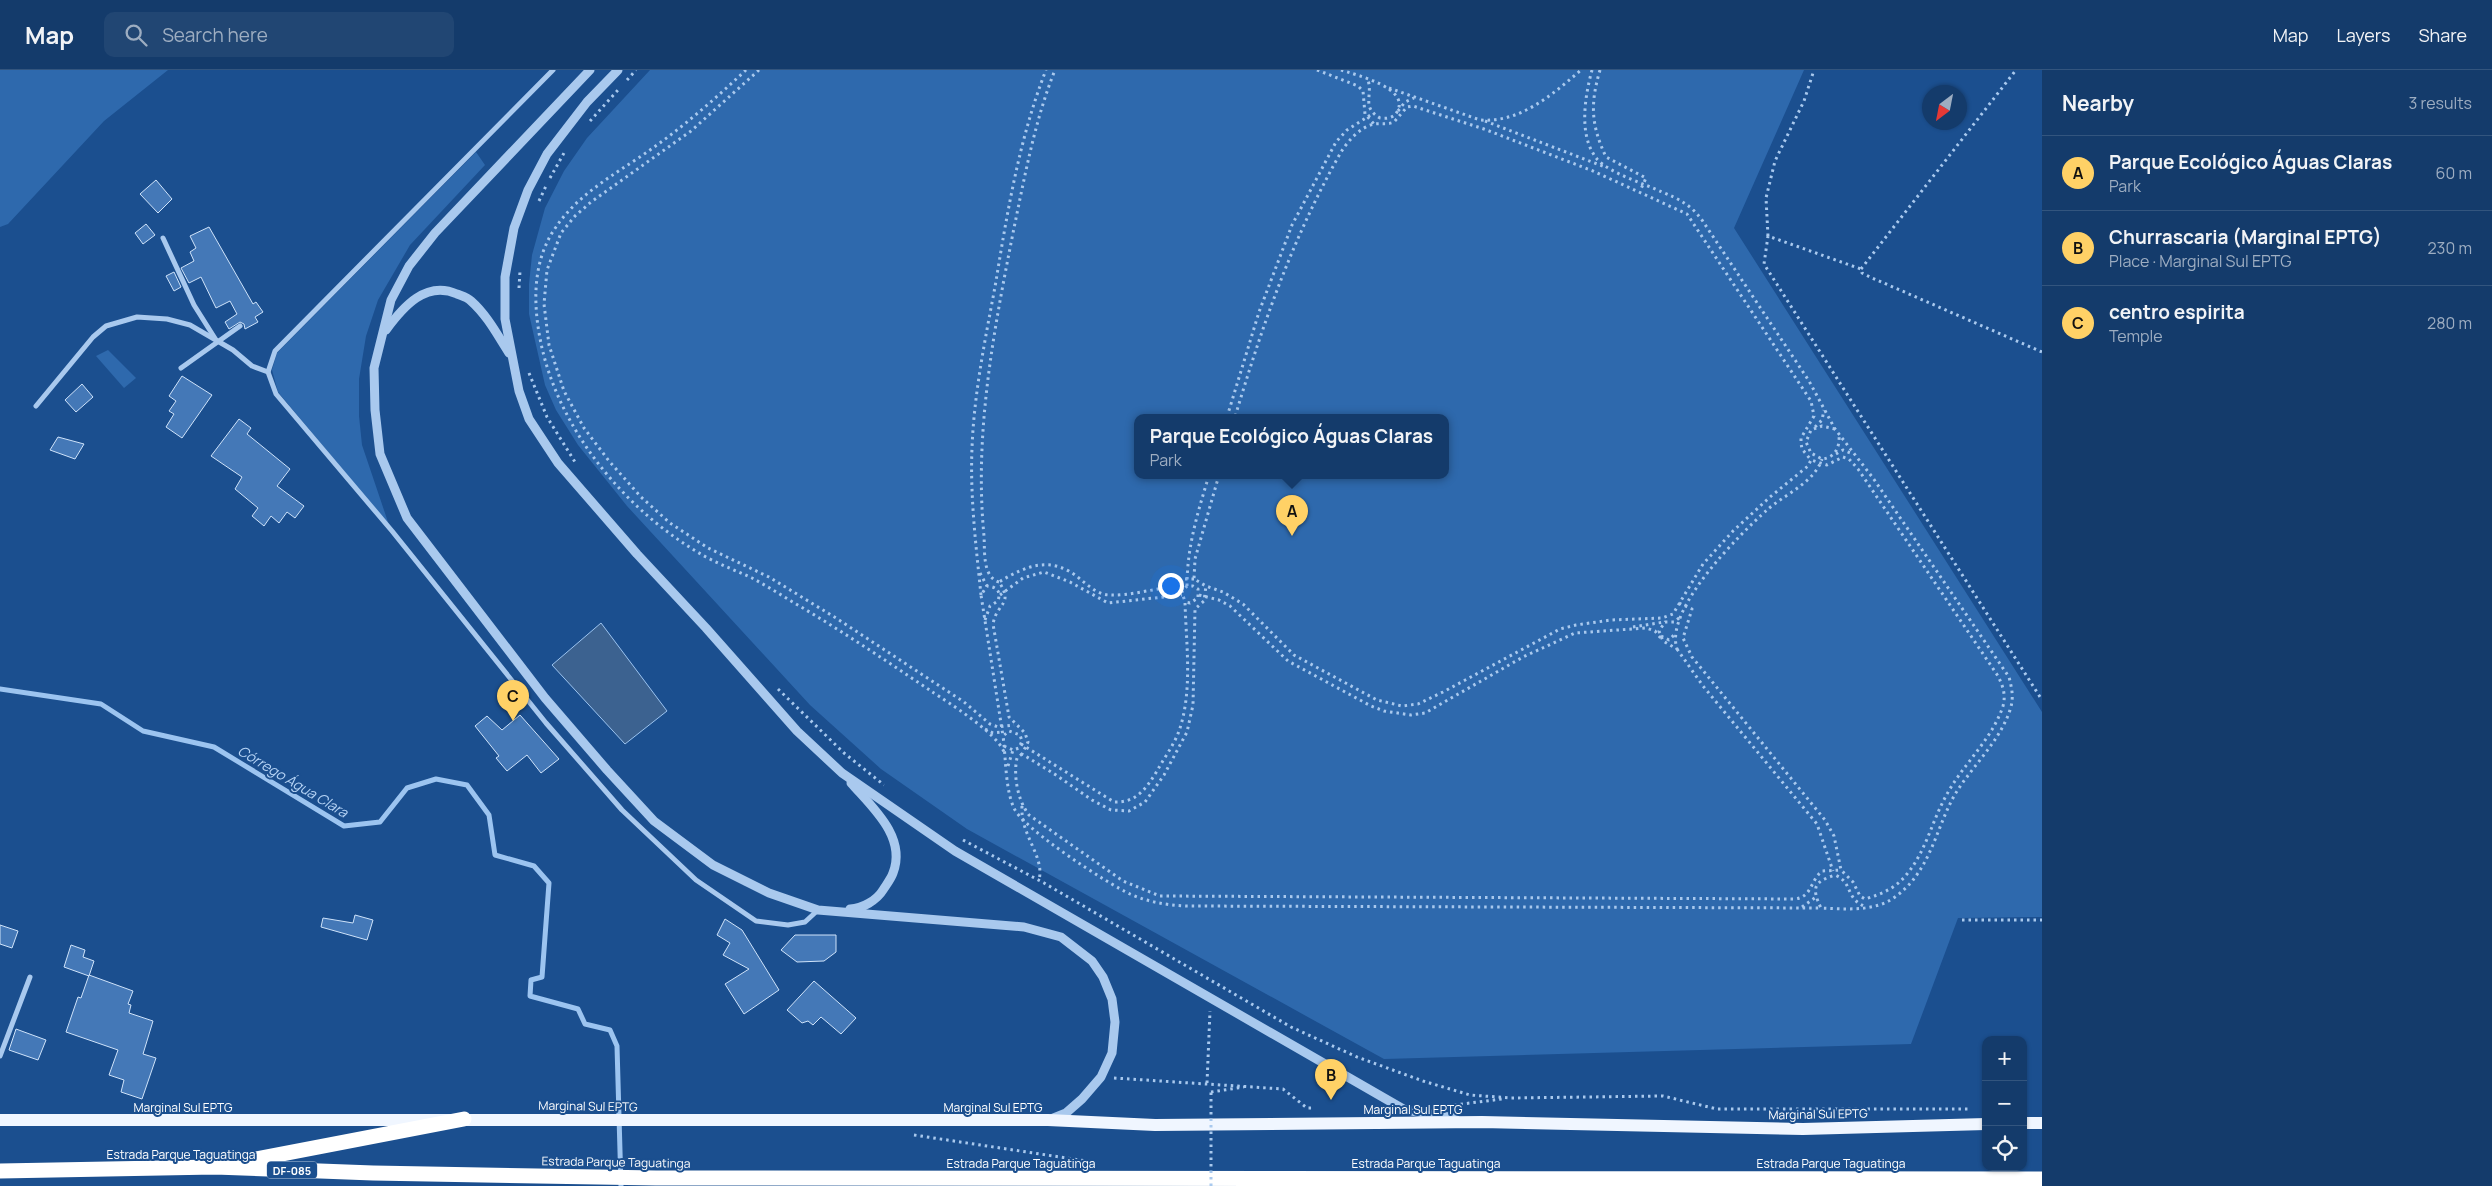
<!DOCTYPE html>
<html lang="en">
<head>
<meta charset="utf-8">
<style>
  :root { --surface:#143b6b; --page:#214673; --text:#f1f3f6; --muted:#9dadc1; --line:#33557e; --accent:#ffd166 }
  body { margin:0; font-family:Manrope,sans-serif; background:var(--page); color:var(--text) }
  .controls { position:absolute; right:15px; bottom:15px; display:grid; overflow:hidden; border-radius:10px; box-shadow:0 1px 4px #0004 }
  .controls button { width:45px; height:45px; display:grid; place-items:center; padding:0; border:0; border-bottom:1px solid var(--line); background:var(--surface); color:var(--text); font:25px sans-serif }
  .compass { position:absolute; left:1922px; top:15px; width:45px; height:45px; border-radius:50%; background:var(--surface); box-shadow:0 1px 4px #0004; rotate:212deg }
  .you { position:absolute; left:1170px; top:515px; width:18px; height:18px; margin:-12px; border:4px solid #fff; border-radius:50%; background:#1a73e8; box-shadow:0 0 0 8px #1a73e833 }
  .badge { display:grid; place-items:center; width:32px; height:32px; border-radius:50%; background:var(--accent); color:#111; font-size:16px; font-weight:700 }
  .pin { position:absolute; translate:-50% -41px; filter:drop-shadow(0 1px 2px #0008) }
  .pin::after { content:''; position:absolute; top:26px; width:18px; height:15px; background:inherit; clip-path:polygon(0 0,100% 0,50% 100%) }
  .popup { position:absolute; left:1134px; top:344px; width:315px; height:65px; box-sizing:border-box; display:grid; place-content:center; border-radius:10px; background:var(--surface); filter:drop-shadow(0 1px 4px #0005); font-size:16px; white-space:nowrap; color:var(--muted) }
  .popup b { font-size:19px; color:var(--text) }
  .popup::after { content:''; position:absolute; left:50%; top:100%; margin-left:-10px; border:10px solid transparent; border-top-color:var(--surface) }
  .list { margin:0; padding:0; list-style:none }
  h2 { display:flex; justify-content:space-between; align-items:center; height:65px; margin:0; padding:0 20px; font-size:21px }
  h2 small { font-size:16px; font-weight:400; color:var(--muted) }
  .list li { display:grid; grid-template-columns:32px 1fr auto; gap:15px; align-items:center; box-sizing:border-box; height:75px; padding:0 20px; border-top:1px solid var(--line) }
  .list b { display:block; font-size:19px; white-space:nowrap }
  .list p { margin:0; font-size:16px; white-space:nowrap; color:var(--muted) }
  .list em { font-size:16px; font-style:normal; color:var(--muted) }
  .icon { flex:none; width:28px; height:28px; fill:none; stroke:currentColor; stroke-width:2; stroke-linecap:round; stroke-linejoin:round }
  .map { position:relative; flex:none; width:2042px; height:1116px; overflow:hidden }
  header { display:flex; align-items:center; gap:30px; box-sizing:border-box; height:70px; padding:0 25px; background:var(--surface); border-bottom:1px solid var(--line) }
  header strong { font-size:24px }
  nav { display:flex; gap:28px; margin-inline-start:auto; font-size:18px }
  .search { width:350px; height:45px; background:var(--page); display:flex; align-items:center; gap:12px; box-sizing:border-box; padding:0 18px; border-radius:10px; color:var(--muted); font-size:19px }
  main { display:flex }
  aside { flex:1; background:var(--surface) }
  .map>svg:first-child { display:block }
  .green { fill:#2e69ad; fill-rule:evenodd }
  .water { fill:#3c6290; stroke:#9cc4f0 }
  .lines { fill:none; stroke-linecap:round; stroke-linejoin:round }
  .stream { stroke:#9cc4f0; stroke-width:5 }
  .building { fill:#4478b7; stroke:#cfe3fa }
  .path { stroke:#a9c9ee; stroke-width:3; stroke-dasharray:2.5 4; stroke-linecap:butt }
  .minor { stroke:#a9c9ee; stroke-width:5 }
  .tertiary { stroke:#a9c9ee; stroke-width:9 }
  .primary { stroke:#f0f6ff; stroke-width:12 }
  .motorway { stroke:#fff; stroke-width:15 }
  .path-bridge { stroke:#a9c9ee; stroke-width:3; stroke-dasharray:2.5 4; stroke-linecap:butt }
  .labels { text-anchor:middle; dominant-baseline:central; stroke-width:4; stroke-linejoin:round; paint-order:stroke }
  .shield { fill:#1b4f8f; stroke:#bbcadd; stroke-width:1 }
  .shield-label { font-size:11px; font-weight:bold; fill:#fff }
  .street-label { font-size:12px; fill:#fff; stroke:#1b4f8f }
  .water-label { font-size:14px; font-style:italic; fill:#b5d3f5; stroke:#1b4f8f }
</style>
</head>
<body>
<header>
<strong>Map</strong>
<div class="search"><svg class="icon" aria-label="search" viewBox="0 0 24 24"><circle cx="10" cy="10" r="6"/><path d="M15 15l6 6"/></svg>Search here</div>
<nav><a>Map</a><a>Layers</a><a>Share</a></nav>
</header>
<main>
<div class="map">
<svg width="2042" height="1116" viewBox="0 0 2042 1116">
  <rect width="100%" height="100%" fill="#1b4f8f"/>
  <g class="green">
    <polygon points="0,0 168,0 104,51 8,154 0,157"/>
    <path d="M650,0H1804L1734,158L2042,642V847L1958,848L1911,974L1384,989L967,759L881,699L810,635L627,436L578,375L556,340L545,315L529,244V214L532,185L545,138L564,101L587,68ZM1446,347V405H1138V347Z"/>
    <polygon points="476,82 485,95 410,175 378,230 366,266 359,309 359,346 362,375 389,455 278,322 272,300 277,283"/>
    <polygon points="108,280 136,308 124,318 96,286"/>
  </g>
  <polygon class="water" points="601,553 667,641 625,674 552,595"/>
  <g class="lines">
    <polyline class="stream" points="0,619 101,634 143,661 214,677 344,756 380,752 407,718 436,709 467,715 489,745 495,785 534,796 549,813 542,907 531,910 530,926 578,939 585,954 610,960 617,976 621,1116"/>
  </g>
  <g class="building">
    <polygon points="156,110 172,129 158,143 140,124"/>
    <polygon points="146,154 155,165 143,174 135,163"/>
    <polygon points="209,157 253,234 256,232 263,242 255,247 258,252 245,259 244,254 240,252 229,259 225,252 237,244 230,231 216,238 201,207 189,213 181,198 194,191 190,182 196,178 190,166"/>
    <polygon points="174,202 181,217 174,221 166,206"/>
    <polygon points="182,306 212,325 182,368 166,357 174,344 169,341 176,331 169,326"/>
    <polygon points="82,314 93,327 76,342 65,330"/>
    <polygon points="239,349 251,358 247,364 290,399 277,416 304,436 295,448 287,442 279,453 271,446 264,456 252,446 258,438 235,419 242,407 211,386"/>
    <polygon points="58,367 84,374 75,389 50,380"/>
    <polygon points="520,645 559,689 541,703 527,685 507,701 496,688 499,686 475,656 487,646 502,660"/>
    <polygon points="355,845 373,850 367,870 321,857 323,848 353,853"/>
    <polygon points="725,849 742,860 779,920 744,944 725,914 749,899 723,885 730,873 717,865"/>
    <polygon points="0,855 18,861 12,878 0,874"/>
    <polygon points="795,865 836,865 836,882 824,891 797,892 781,880"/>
    <polygon points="71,875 85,880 83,887 94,891 89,906 64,897"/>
    <polygon points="89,905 133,921 128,934 131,935 129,943 153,951 143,984 156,988 142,1029 121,1022 124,1010 109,1005 118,980 66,962 78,927 81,928"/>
    <polygon points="814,911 856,948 841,964 821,947 813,955 808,951 802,953 787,940"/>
    <polygon points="16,959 46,970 38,990 9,980"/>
  </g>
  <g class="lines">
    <g class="path">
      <path d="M746,0C718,26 689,52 657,75C623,100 580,121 556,157C531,192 533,238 542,278C562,365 629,444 706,487C721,495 737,501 752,508C765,515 778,523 791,531C839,559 885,590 931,621C949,633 997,663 1004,682"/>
      <polyline points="759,0 691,61 591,132 575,146 561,163 547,200 544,234 549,275 564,321 584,358 609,391 641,427 670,453 708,478 769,507 836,548 964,632 990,654 998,657 1014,655"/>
      <polyline points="1317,0 1358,16 1363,21 1365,44 1374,54"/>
      <path d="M1341,0C1356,5 1411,18 1397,42C1394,48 1386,49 1380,48C1361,37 1373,26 1368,10"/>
      <path d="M1592,0C1585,26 1578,66 1597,89C1609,103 1645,114 1662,122C1679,129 1691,135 1702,150L1809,311L1835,359L1873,408L2009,607C2012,619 2014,628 2010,640C1999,673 1971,697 1954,726C1935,761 1930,802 1895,827C1875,842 1845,839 1821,838C1811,817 1814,812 1835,805C1854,813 1844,828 1866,837"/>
      <path d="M1600,0C1590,34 1591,55 1606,87L1646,108L1640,121"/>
      <polyline points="627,10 636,0"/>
      <path d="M1389,18L1480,50C1520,53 1552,25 1581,0"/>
      <polyline points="1398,41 1405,32 1414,28"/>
      <polyline points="590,51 618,20"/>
      <polyline points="1485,51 1605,97"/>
      <polyline points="550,108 564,83"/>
      <polyline points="539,131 546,116"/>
      <polyline points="1768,166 1766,128 1775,91 1804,31 1814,0"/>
      <polyline points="1861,199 2016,0"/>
      <polyline points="519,218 520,201"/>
      <polyline points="2042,282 1870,207 1862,203 1861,199 1768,166 1764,194 2042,630"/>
      <polyline points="529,303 547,347 575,392"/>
      <polyline points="1227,347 1259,242 1292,155 1336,72 1347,60 1372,44"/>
      <polyline points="1815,357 1822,350 1824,340"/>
      <path d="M1835,359L1822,356L1811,360L1806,372L1811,383L1822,389C1835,388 1840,377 1839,365"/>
      <polyline points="1836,384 1843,380 1853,384"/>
      <path d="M1219,405L1195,489L1194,509L1206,516L1223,522L1243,534L1294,585L1377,630L1402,636L1418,634L1443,622L1560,559L1576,555L1611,550L1662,548L1673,544L1703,494L1733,461L1770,427L1808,396L1811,390L1802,379L1801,373V368L1814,346L1811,331L1687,144L1593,101L1484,59L1413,36L1407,37L1394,52C1387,55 1381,53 1374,54C1360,57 1348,71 1341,82C1293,167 1263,253 1235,347"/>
      <polyline points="980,503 987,516"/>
      <path d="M1194,509H1183L1180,515L1171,517C1153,519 1128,526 1110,525C1098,525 1089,516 1080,509C1052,485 1027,495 999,512C1014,535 997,532 993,554L1009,647L1025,663L1028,672L1022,684L1056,705L1092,730L1111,740L1129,741L1145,732L1164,705L1187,662L1193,635L1195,539L1204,531L1206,516"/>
      <path d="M999,512C982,507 985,480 984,466C974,362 994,259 1014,158C1025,105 1035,50 1055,0"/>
      <path d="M1187,516C1187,476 1198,442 1209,405"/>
      <path d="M981,525C976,476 970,427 972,378C974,324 985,270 995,217C1007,144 1019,69 1046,0"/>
      <polyline points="1000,525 1023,508 1044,502 1070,512 1108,533 1182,525"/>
      <polyline points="1199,525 1219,530 1230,536 1288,591 1371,636 1384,641 1411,645 1425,643 1523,587 1575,563 1646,558 1655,561 1663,571"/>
      <path d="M1679,533L1692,539L1683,568L1692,587L1825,750L1834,766L1841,800L1853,812L1860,826L1865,829C1882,824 1896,818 1907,804C1926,781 1932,751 1946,726C1962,695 1992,670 2003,636C2006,625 2003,616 1998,606L1858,399L1849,389L1843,387L1827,395L1811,390"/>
      <path d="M1679,548L1674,552H1665L1659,561L1663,571L1677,579C1664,539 1739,465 1767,440C1785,424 1814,413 1822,389"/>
      <path d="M985,550L990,536L998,531C1001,521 997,517 987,516L981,525L1003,666"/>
      <polyline points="1633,557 1664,552"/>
      <polyline points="1661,566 1669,570 1675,564"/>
      <polyline points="1677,579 1703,616 1817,754 1833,801"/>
      <polyline points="778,619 844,683 884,715"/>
      <polyline points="985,659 993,663 1003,662"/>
      <path d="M1021,674L1114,732C1136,733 1146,719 1157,701C1164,688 1174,675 1179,661C1193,621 1186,573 1185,532L1182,522L1187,516H1193L1198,519V528L1190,533L1185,532"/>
      <path d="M1004,676L1013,680L1019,678L1022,671L1020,665L1009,661L1003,666C1006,687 1005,719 1014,738C1022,758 1108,814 1130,824C1148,832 1166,835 1186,836L1821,838"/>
      <path d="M1022,684L1017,688C1013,706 1018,731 1029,745L1123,811L1160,826L1795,829C1812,827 1810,811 1822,801L1841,800"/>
      <polyline points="1008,696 1013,680"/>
      <path d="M1022,736C1020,765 1045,786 1039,810"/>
      <polyline points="963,770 1044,813 1291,957 1357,987 1423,1011 1470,1025 1511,1028 1663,1026 1717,1039 1970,1039"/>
      <polyline points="1802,837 1816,827"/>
      <polyline points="1962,850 2042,850"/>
      <polyline points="1114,1008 1283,1019 1307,1038 1313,1038"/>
      <polyline points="1207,1013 1210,941"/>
      <polyline points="1211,1022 1244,1017"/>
      <polyline points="1454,1035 1502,1029"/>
      <polyline points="914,1065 1093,1092"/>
    </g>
    <g class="minor">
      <polyline points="553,0 275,281 268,302 276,324 392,461 546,653 622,740 696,810 756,851 788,855 805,852 818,840"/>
      <polyline points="163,168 194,235 216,270"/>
      <polyline points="181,298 240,256"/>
      <polyline points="36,336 93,267 106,256 137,247 167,249 190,255 233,280 252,296 268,302"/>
      <polyline points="0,986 30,907"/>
    </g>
    <g class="tertiary">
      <polyline points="590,0 435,163 409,196 391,230 374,298 375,340 380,384 407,448 545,628 607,700 654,751 713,795 769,823 818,840 1024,857 1061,867 1092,891 1103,907 1112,929 1115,952 1112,983 1101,1007 1082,1029 1066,1043 1051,1049"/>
      <polyline points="618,0 587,32 547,84 528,120 514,158 505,207 505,249 519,321 529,349 558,393 637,484 706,558 797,661 842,703 955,781 1405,1040 1455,1048"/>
      <path d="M386,260C403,237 426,210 457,224C462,226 467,227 471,231C487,245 498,266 509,283"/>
      <path d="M850,839C862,839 877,830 883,820C886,815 891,809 893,803C907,767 872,737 851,713"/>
    </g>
    <g class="primary">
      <polyline points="0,1050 1048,1050 1155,1055 1482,1052 1803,1059 1986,1054"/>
      <polyline points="2023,1053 2042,1053"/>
    </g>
    <g class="motorway">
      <polyline points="240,1092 464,1049"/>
      <polyline points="0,1101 215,1097 373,1103 656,1108 2042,1109"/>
    </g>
    <polyline class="path-bridge" points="1211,1116 1211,1022"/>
  </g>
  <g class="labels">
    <rect class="shield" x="267" y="1091.5" width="50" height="17" rx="4"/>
    <g class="shield-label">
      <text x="292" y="1100">DF-085</text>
    </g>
    <g class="street-label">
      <text transform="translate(588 1036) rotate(1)">Marginal Sul EPTG</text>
      <text x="183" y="1037">Marginal Sul EPTG</text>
      <text x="993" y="1037">Marginal Sul EPTG</text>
      <text x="1413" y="1039">Marginal Sul EPTG</text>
      <text transform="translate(1818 1044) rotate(-1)">Marginal Sul EPTG</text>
      <text x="181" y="1084">Estrada Parque Taguatinga</text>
      <text transform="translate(616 1092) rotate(1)">Estrada Parque Taguatinga</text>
      <text x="1021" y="1093">Estrada Parque Taguatinga</text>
      <text x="1426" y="1093">Estrada Parque Taguatinga</text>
      <text x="1831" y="1093">Estrada Parque Taguatinga</text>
    </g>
    <g class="water-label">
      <text transform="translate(293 711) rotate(31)">Córrego Água Clara</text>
    </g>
  </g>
</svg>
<div class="controls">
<button>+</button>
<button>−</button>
<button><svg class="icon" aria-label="locate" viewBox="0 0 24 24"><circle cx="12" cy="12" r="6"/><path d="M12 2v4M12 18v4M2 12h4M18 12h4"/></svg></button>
</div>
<svg class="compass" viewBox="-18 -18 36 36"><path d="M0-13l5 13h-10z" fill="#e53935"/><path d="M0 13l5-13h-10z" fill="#9dadc1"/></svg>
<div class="you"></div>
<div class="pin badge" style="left:1292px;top:466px">A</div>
<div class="popup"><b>Parque Ecológico Águas Claras</b>Park</div>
<div class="pin badge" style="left:1331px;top:1030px">B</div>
<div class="pin badge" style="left:513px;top:651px">C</div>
</div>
<aside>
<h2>Nearby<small>3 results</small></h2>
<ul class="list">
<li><span class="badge">A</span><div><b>Parque Ecológico Águas Claras</b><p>Park</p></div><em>60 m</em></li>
<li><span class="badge">B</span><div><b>Churrascaria (Marginal EPTG)</b><p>Place · Marginal Sul EPTG</p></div><em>230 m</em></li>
<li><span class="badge">C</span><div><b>centro espirita</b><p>Temple</p></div><em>280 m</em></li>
</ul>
</aside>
</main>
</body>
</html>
